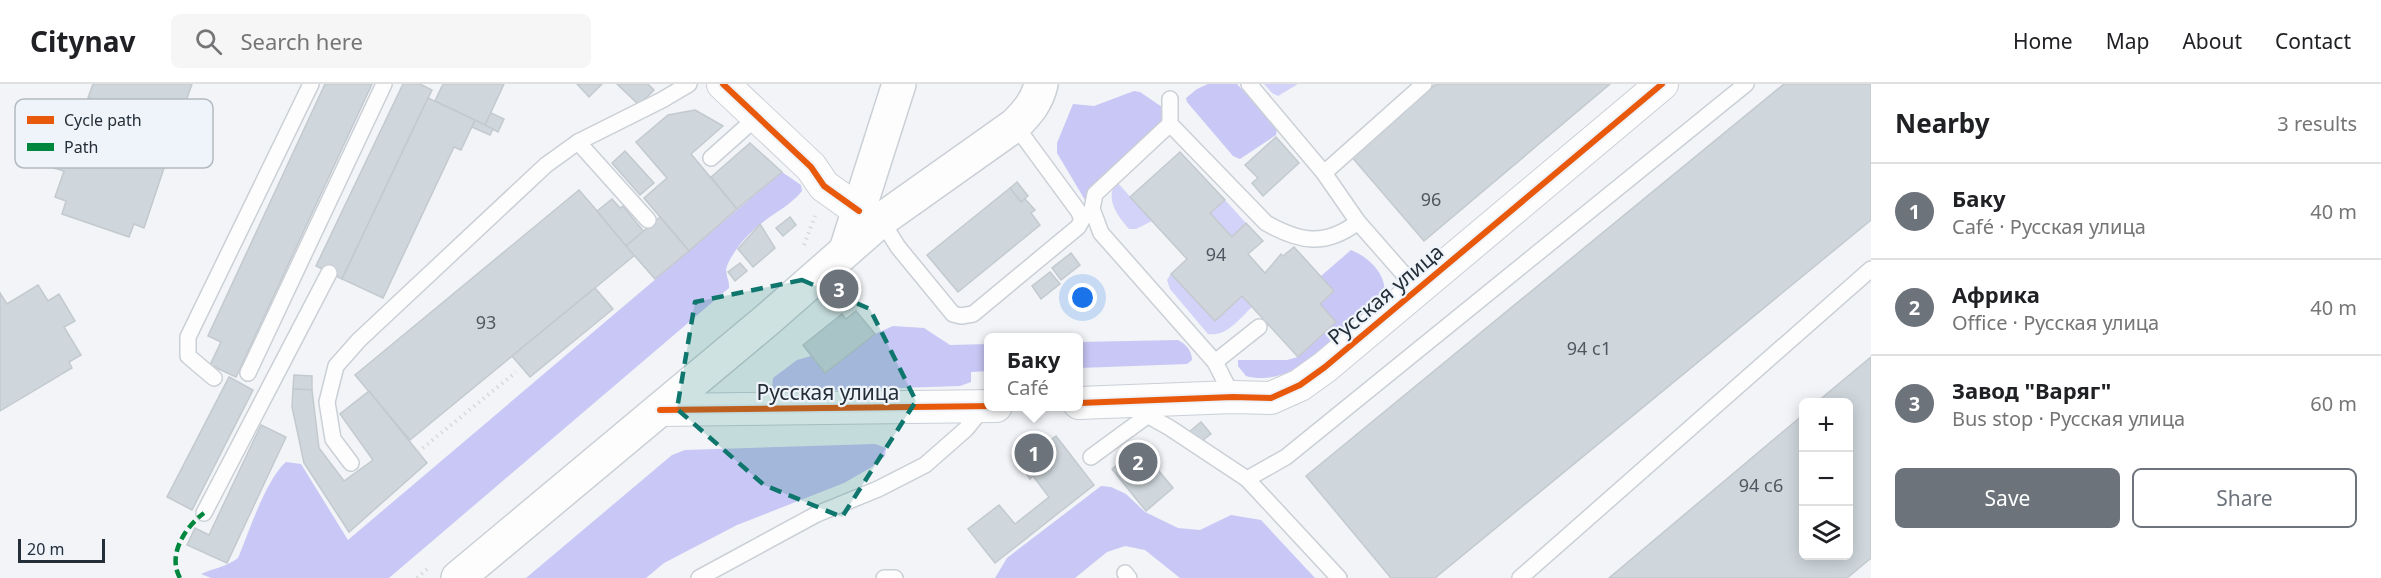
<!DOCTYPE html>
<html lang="en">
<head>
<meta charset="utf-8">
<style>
  :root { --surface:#fff; --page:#f6f6f6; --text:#202124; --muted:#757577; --line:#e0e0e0; --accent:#6c737b }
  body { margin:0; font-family:"Noto Sans",sans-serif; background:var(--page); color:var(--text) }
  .controls { position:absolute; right:18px; bottom:18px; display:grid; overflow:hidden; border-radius:9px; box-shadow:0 3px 15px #0003 }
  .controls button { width:54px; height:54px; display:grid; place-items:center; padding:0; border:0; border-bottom:2px solid var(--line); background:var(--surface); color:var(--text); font:30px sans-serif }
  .scale { position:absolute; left:18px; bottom:15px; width:87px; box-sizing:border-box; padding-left:6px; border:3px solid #242e38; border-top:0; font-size:16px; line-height:21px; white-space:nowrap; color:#242e38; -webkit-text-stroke:4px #eff4fa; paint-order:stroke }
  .you { position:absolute; left:1083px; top:214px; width:21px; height:21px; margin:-15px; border:4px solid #fff; border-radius:50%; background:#1a73e8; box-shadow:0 0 0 9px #1a73e833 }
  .badge { display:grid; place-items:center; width:39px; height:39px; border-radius:50%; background:var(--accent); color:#fff; font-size:20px; font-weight:700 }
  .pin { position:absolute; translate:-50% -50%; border:3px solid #fff; box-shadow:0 2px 6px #0006 }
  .popup { position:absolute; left:984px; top:249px; width:99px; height:78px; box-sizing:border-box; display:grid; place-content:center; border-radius:9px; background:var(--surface); filter:drop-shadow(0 2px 4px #0005); font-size:20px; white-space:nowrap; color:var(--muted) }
  .popup b { font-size:22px; color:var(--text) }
  .popup::after { content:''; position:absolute; left:50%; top:100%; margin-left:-12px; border:12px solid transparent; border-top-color:var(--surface) }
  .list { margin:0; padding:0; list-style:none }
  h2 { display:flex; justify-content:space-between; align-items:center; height:78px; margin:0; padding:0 24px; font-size:26px }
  h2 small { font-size:20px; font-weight:400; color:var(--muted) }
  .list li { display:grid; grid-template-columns:39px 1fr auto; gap:18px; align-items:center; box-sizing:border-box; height:96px; padding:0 24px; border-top:2px solid var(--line) }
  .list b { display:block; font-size:22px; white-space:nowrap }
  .list p { margin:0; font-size:20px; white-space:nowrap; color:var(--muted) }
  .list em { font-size:20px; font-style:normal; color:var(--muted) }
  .actions { display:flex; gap:12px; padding:18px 24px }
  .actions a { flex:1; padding:14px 0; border:2px solid var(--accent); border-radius:9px; text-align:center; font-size:21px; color:var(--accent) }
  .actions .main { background:var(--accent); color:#fff }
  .icon { flex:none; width:33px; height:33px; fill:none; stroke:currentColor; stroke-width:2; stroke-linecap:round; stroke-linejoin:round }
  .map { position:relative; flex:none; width:1871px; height:494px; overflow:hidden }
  header { display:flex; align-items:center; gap:36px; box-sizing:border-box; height:84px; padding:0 30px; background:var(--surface); border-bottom:2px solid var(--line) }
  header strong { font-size:28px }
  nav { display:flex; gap:33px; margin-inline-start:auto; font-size:21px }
  .search { width:420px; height:54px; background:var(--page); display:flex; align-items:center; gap:15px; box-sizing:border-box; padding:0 21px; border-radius:9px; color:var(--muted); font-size:22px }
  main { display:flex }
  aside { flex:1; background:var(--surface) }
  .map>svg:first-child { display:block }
  .green { fill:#d3d3fa }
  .forest { fill:#c8c7f5 }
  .building { fill:#cfd7dc; stroke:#c3cacf; stroke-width:1.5 }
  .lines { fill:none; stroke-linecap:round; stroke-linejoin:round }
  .lane-casing { stroke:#cad0d6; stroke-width:18 }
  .street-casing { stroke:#cad0d6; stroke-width:34 }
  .secondary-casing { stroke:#cad0d6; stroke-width:36 }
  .path { stroke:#d8d9da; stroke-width:4; stroke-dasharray:1.5 4.5; stroke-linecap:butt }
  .lane { stroke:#fdfdfe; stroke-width:15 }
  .street { stroke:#fdfdfe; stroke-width:32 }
  .secondary { stroke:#fdfdfe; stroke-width:33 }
  .quiet { stroke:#00873e; stroke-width:4.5; stroke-dasharray:9 4.5; stroke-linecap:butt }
  .cycleway-casing { stroke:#eff4fa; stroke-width:10 }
  .cycleway { stroke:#e8590c; stroke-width:6 }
  .marked { fill:#0f766e; fill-opacity:0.2; stroke:#0f766e; stroke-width:4.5; stroke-dasharray:12 8; stroke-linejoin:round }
  .labels { text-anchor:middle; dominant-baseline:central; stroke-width:4.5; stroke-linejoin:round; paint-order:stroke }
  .number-label { font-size:18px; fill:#4f5861 }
  .street-label { font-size:21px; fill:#242e38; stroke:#eff4fa }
  .key { fill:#eff4fa; stroke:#b2b9c0; stroke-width:1.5 }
  .key-label { font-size:16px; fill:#242e38 }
</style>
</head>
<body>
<header>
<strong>Citynav</strong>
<div class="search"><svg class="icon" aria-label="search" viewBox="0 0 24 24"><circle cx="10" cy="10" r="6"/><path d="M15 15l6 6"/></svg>Search here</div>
<nav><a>Home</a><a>Map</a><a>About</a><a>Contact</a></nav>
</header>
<main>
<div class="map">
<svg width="1871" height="494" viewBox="0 0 1871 494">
  <rect width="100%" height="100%" fill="#f2f4f7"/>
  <g class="green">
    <polygon points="1264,0 1298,0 1278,12 1272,9"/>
    <path d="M1117,98L1152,137L1136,145H1129C1117,132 1104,113 1117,98Z"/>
    <polygon points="1225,116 1246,139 1232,153 1210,129"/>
    <path d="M1171,190L1215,237L1242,212L1252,223C1239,235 1227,253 1208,250L1170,205L1167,196Z"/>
  </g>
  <g class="forest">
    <polygon points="1208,0 1237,0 1277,44 1276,51 1240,75 1233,72 1187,18 1186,14 1197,5"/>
    <polygon points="1134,7 1140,8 1162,23 1164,33 1158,41 1103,94 1085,116 1057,69 1057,59 1073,20 1094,22"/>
    <path d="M782,88L801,101L802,107C791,121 775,128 762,139C749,148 733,167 727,182C724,190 730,196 729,204L389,494H211L201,490C214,484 226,483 238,474C249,448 266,395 286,378L301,380L348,456Z"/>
    <path d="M1351,166C1371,174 1389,193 1384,215C1349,245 1296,306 1246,292L1238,282V276H1287L1298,273L1336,238L1320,220L1334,207L1321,192Z"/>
    <polygon points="893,242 924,244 950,261 989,260 989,287 971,288 971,298 960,302 779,308 772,304 773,294 797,276 811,272 825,289 875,250"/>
    <path d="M1178,256C1186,260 1192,267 1192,276L1187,280L1079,284V258Z"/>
    <polygon points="875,360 886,364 885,372 872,383 844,399 737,441 664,479 646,494 526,494 672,371 685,366"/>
    <polygon points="1101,402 1111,403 1126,410 1145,428 1178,444 1200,446 1231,431 1261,436 1315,494 1180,494 1145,466 1125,462 1107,468 1075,494 995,494 1007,474"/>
  </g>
  <g class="building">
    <polygon points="93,0 192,0 178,40 173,38 164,64 170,66 144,144 134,140 129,153 62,130 66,117 55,113 64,87 54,84 65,55 73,58 82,33 87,35 94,15 88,14"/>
    <polygon points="325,0 372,0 236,293 210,281 221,258 208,252"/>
    <polygon points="403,0 420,0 432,6 342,195 316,182"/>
    <polygon points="443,0 504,0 485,41 435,17"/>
    <polygon points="577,0 602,0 589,13"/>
    <polygon points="617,0 648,0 654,6 639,21"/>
    <polygon points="1436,0 1610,0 1424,157 1351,72"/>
    <polygon points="1784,0 1871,0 1871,136 1435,494 1391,494 1306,392"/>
    <polygon points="428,14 475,36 461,66 454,63 383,214 342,195"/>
    <polygon points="695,26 723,42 691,70 737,125 689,167 644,114 667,94 636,58 668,31"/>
    <polygon points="491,29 504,35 498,48 485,41"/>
    <polygon points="475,36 493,45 490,51 472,43"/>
    <polygon points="1276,53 1299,79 1263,112 1252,99 1258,94 1245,81"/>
    <polygon points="750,59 782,88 737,125 711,93"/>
    <polygon points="625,67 654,99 640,111 612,79"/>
    <polygon points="1180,68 1225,116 1210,129 1232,153 1246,139 1263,157 1248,170 1265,189 1281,170 1283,172 1294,163 1334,207 1320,220 1336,238 1298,273 1242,212 1215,237 1171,190 1187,175 1130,113"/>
    <polygon points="1017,98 1028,112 1021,118 1010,104"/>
    <polygon points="1010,104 1021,118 1025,115 1035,126 1031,129 1040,141 958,208 927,171"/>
    <polygon points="579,106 635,171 410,356 355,291"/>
    <polygon points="612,115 620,124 623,122 644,148 626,162 597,127"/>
    <polygon points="660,133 689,167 655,195 626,162"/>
    <polygon points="790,133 796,141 783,152 776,144"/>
    <polygon points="760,140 775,164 753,183 738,165"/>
    <polygon points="1071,169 1080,181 1061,196 1052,184"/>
    <polygon points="740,179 747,187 735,197 728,188"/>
    <polygon points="1050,188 1060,200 1041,215 1032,202"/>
    <polygon points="38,201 48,217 59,210 75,237 64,243 81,271 69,278 72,284 0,327 0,209 7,220"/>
    <polygon points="595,204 613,225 530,293 512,272"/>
    <polygon points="856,227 875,250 825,289 803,261 842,230 846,235"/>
    <polygon points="1871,273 1871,474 1847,494 1609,494 1804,330 1804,472 1848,472 1848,318 1817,318"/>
    <polygon points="294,291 312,292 312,306 293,305"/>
    <polygon points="229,293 253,306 192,426 167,413"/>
    <polygon points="293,305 312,306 319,364 344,397 373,376 340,330 369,307 427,379 349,448 304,379 292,323"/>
    <polygon points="1201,338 1211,350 1198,360 1189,348"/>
    <polygon points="261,341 286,353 227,479 187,461 195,444 209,451"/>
    <polygon points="1056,352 1094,401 995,479 968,445 999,421 1015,440 1049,413 1033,392 1030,395 1024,386 1027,384 1022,378"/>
    <polygon points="1139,363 1173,404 1146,427 1112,385"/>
  </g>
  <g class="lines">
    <g class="lane-casing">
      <g id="lane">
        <polyline points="1249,0 1324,89 1358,138 1416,204"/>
        <path d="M1170,15V40L1266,139C1300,158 1325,163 1358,138"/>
        <polyline points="1170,40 1095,110 1092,125 1101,149 1215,278 1233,313"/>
        <polyline points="578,58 648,136"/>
        <polyline points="711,74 757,33"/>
        <polyline points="1324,89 1424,0"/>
        <polyline points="881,136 898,163 953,230 961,232 973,230 1078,143 1082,136 1079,128 1015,41"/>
        <polyline points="1215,278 1259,243"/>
        <polyline points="248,289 384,0"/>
        <polyline points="214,294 188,272 188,253 311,0"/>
        <polyline points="1131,322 1170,344 1247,395 1339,494"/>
        <polyline points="1091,373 1147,332"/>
        <polyline points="351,379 333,355 327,318 336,282 359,256 546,81 578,58 662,16 689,0"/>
        <polyline points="1247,395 1286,373 1746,0"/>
        <polyline points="204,429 329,189"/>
        <polyline points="1125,489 1129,494"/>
        <polyline points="699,494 817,430 878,405 925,381 966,345 984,323"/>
        <polyline points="884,494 895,494"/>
        <polyline points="1520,494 1871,185"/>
      </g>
    </g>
    <g class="street-casing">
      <g id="street">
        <polyline points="723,0 811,83 824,102 859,127"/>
        <polyline points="1079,319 1233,313 1271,314 1300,301 1325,283 1662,0"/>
        <polyline points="660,326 996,322"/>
      </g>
    </g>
    <g class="secondary-casing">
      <g id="secondary">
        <polyline points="846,166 899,0"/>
        <path d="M458,494L767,236L881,136L1015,41C1027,29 1037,18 1041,0"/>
      </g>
    </g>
    <g class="path">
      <polyline points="804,161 815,132"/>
      <polyline points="418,368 516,288"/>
      <polyline points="417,494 428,484"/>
    </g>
    <use href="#lane" class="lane"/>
    <use href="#street" class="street"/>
    <use href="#secondary" class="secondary"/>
    <path class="quiet" d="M180,494C167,471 185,443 204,429"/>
    <g class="cycleway-casing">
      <g id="cycleway">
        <polyline points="723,0 811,83 824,102 859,127"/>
        <polyline points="1079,319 1233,313 1271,314 1300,301 1325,283 1662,0"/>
        <polyline points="660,326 996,322"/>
      </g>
    </g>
    <use href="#cycleway" class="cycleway"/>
  </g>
  <path class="marked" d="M802,196L870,225L916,317L842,433L764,401L677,325L695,218Z"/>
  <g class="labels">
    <g class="number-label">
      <text x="1431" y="115">96</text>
      <text x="1216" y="170">94</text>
      <text x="486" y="238">93</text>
      <text x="1589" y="264">94 с1</text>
      <text x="1761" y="401">94 с6</text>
    </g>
    <g class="street-label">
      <text transform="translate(1385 210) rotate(-40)">Русская улица</text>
      <text x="828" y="308">Русская улица</text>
    </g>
  </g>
  <rect x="15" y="15" width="198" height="69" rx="9" class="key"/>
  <rect x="27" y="32" width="27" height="8" fill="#e8590c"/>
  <rect x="27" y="59" width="27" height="8" fill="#00873e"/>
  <g class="key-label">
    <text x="64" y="42">Cycle path</text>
    <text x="64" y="69">Path</text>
  </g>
</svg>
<div class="controls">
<button>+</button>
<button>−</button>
<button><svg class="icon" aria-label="layers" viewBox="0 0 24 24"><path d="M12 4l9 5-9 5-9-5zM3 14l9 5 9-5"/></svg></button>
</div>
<div class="scale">20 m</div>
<div class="you"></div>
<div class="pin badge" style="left:1034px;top:369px">1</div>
<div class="popup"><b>Баку</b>Café</div>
<div class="pin badge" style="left:1138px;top:378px">2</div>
<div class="pin badge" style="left:839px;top:205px">3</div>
</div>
<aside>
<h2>Nearby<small>3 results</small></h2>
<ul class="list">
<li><span class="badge">1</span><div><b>Баку</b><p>Café · Русская улица</p></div><em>40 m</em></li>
<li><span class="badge">2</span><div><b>Африка</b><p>Office · Русская улица</p></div><em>40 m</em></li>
<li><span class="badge">3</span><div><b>Завод &quot;Варяг&quot;</b><p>Bus stop · Русская улица</p></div><em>60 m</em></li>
</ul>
<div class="actions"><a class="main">Save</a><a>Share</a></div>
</aside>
</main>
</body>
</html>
